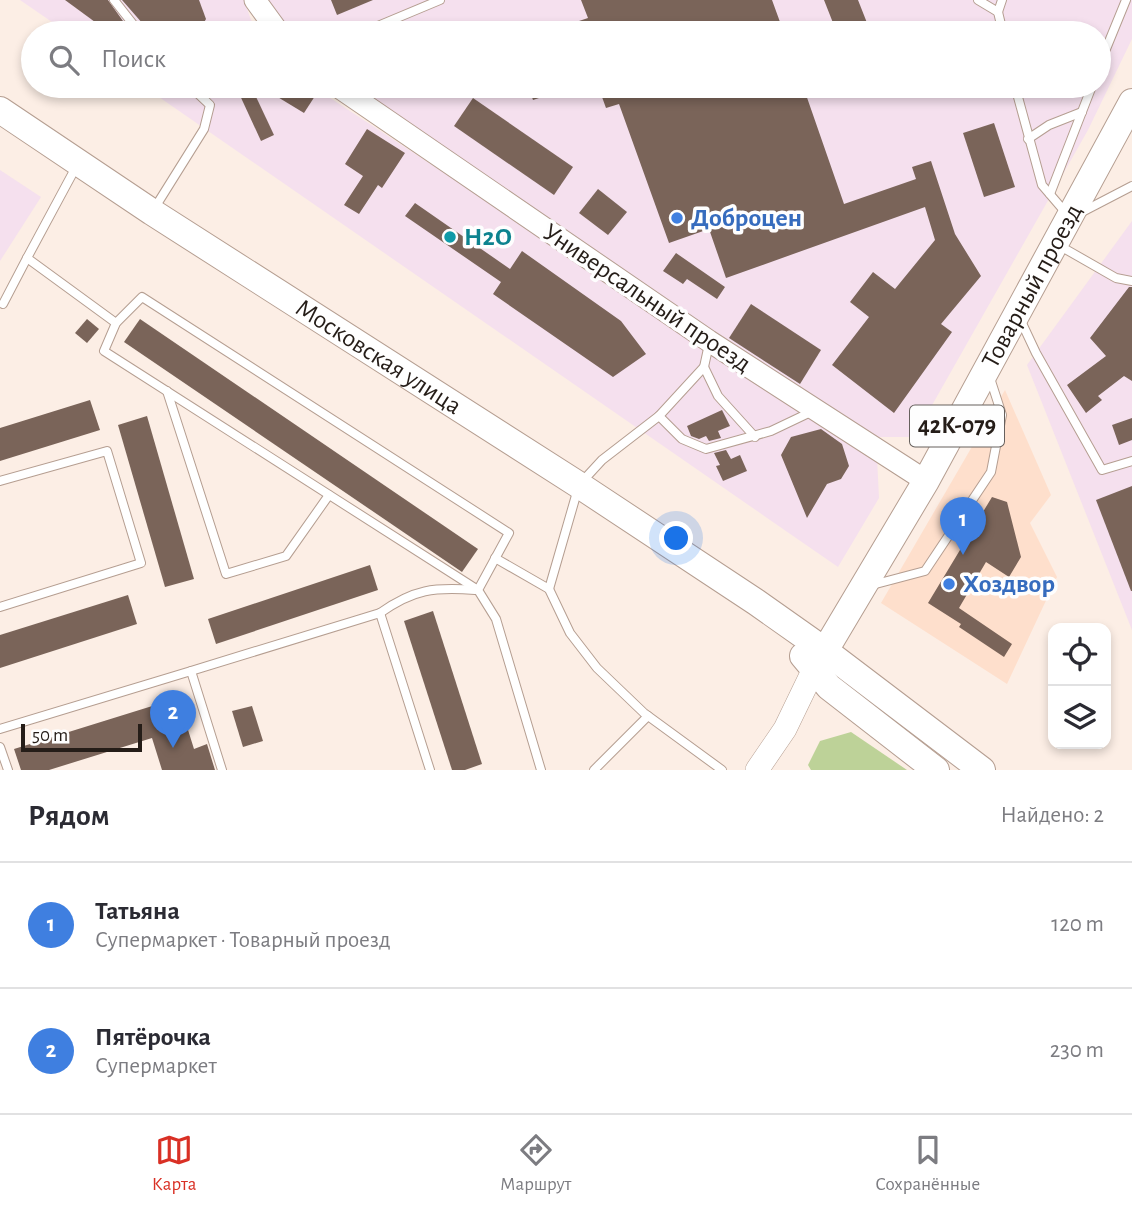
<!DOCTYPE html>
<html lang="ru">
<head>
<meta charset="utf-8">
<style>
  :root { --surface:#fff; --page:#f7f7f7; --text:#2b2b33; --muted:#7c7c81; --line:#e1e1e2; --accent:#d93025 }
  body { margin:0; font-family:"Alegreya Sans",sans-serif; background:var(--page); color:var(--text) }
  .controls { position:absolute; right:21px; bottom:21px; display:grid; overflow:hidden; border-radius:14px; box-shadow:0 4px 10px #0003 }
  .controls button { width:63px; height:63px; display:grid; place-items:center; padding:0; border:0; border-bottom:2px solid var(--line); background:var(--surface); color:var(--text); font:35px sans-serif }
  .scale { position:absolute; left:21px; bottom:18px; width:121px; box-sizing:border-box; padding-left:7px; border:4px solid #251d18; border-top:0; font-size:19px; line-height:24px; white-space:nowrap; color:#251d18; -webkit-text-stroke:5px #fefefe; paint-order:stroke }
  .you { position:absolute; left:677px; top:539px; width:24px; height:24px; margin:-18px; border:5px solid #fff; border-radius:50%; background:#1a73e8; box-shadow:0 0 0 10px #1a73e833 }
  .badge { display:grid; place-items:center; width:46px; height:46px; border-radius:50%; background:var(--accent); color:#fff; font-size:23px; font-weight:700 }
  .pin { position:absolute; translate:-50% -58px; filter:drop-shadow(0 2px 4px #0008) }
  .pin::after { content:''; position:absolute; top:37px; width:24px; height:21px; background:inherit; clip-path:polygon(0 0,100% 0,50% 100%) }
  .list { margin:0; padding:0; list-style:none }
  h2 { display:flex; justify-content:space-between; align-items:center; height:91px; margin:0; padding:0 28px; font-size:30px }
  h2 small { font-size:23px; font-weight:400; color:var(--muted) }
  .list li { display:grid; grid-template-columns:46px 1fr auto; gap:21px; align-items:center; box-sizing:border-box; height:126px; padding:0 28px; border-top:2px solid var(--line) }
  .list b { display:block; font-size:26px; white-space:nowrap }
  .list p { margin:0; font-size:23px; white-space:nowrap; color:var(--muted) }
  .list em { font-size:23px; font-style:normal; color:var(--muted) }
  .icon { flex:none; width:38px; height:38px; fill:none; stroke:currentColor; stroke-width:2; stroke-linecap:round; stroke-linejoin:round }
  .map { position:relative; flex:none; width:1132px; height:770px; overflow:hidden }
  .search { position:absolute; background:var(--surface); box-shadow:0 4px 10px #0003; left:21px; right:21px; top:21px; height:77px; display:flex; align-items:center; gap:18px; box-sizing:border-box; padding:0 24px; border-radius:38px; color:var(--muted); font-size:26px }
  .sheet { height:343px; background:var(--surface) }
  nav { display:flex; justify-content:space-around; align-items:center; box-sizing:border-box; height:98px; border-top:2px solid var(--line); background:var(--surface); font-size:19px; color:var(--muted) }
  nav a { display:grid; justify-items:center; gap:4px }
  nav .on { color:var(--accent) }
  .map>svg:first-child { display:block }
  .built { fill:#fedfcc }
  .industrial { fill:#f5e0ee }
  .green { fill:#bdd298 }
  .building { fill:#7a6459 }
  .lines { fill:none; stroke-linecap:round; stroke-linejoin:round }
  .service-casing { stroke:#b59e91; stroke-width:10 }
  .tertiary-casing { stroke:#b59e91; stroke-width:23 }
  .secondary-casing { stroke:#b59e91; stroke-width:24 }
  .primary-casing { stroke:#b59e91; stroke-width:28 }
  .service { stroke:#fff; stroke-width:8 }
  .tertiary { stroke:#fff; stroke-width:21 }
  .secondary { stroke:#fff; stroke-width:23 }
  .primary { stroke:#fff; stroke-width:26 }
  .shop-dot { fill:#3f7fe0; stroke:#fefefe; stroke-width:2.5 }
  .culture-dot { fill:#0f9aa8; stroke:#fefefe; stroke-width:2.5 }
  .labels { text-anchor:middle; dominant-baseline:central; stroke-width:7; stroke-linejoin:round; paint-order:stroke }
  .shield { fill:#fefefe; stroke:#66605d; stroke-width:2 }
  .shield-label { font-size:24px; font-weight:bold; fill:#251d18 }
  .shop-label { font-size:26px; font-weight:bold; fill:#366cbe; stroke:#fefefe; text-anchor:start }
  .culture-label { font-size:26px; font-weight:bold; fill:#0d838f; stroke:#fefefe; text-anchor:start }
  .street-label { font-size:26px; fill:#251d18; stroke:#fefefe }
</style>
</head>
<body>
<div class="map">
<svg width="1132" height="770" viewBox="0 0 1132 770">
  <rect width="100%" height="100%" fill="#fceee5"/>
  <polygon class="built" points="1005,390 1051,495 1030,523 1057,577 1007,684 881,603"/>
  <g class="industrial">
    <polygon points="20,0 244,0 251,20 261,33 68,33"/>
    <polygon points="263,0 1132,0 1132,39 1088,130 914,437 871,437 342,86 1099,86 1099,33 289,33"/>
    <polygon points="143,86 312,86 877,458 879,498 838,567"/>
    <polygon points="0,170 41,197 0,261"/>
    <polygon points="1132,221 1132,630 1027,365"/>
  </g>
  <polygon class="green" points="851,732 907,770 811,770 808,765 820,741"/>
  <g class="building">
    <polygon points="65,0 108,0 128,28 123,33 110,33"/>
    <polygon points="122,0 199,0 206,19 202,26 190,31 150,32"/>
    <polygon points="331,0 373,0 337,15"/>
    <polygon points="581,0 772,0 784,33 580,33 576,22 588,18"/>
    <polygon points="824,0 858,0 871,33 837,33"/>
    <polygon points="245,86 251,86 274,135 261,141 237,89"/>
    <polygon points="283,86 298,86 315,96 304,113 276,96"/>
    <polygon points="528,86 569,86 569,88 533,100"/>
    <polygon points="598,86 803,86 844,204 916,179 912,167 931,161 955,234 981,276 941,324 952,332 894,413 832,365 869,317 850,302 873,272 895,289 935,240 925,207 726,278 709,229 669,243 619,104 606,108"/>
    <polygon points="473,98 573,167 554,195 454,126"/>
    <polygon points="994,123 1015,187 984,197 963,133"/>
    <polygon points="367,129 405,153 382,188 378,185 359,214 344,205 363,176 345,164"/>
    <polygon points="598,189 627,212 608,235 579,213"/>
    <polygon points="415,203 510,269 522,251 621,321 646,354 613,377 493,294 501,282 405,216"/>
    <polygon points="676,253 725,287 717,299 687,279 683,284 663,271"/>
    <polygon points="1129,287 1132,287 1132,381 1124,376 1098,396 1102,400 1086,413 1067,385 1106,356 1090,338"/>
    <polygon points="751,304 821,350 800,384 729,338"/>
    <polygon points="87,319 99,329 87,343 75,333"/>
    <polygon points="140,319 478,549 462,572 124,342"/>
    <polygon points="90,400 100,430 0,461 0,428"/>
    <polygon points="722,410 730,426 718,431 721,438 709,441 706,436 699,439 691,436 687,426"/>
    <polygon points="147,416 194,579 165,587 118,425"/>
    <polygon points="1132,418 1132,440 1119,445 1112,425"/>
    <polygon points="821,429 842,444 849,466 841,479 827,484 807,518 781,455 791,437"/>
    <polygon points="726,450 731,459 740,455 747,471 723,481 716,466 720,465 714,453"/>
    <polygon points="1132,486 1132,591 1131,591 1096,500"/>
    <polygon points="992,497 1007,502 1021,557 1009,577 986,562 959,608 1012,644 1004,657 959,627 961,624 928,603"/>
    <polygon points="370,565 378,590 216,644 208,619"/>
    <polygon points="128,595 137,624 0,668 0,635"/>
    <polygon points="433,611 482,764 465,770 452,770 404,621"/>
    <polygon points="178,698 194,749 207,744 215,770 162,770 152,738 49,770 21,770 14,749"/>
    <polygon points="252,706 263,741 243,747 232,711"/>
  </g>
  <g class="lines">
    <g class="service-casing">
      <g id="service">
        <polyline points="114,0 140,33"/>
        <polyline points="978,0 998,12 1003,33"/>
        <polyline points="998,12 1002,0"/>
        <polyline points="361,33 440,0"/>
        <polyline points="1099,66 1126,0"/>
        <polyline points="1015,86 1042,185 1066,213"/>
        <polyline points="1028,139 1049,125 1082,112"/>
        <polyline points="76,167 27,258 116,323"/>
        <polyline points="1050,194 1092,86"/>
        <polyline points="154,209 204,129 210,105 190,86"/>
        <polyline points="1082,212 1132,186"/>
        <polyline points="1060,246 1116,278 1132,281"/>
        <polyline points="3,304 27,258"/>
        <polyline points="1020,319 1036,353 1102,470 1132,461"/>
        <polyline points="709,344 704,367 659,416 682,439 706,449 771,431 813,411"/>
        <polyline points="704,367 718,396 755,437"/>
        <polyline points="167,391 226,574 286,556 329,495"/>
        <polyline points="0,481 107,451 141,563 0,607"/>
        <polyline points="495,558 549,589 570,633 597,668 644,713 722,770"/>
        <polyline points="872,585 925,571 991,472 1002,415 990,378"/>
        <polyline points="549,589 579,485 602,460 659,416"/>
        <polyline points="478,590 509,533 142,297 116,323 104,351 478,590 496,619 541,770"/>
        <path d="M380,613C414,589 434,587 475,590"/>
        <polyline points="191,671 380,613 430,770"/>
        <polyline points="0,729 191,671 222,770"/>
        <polyline points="0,747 8,770"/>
        <polyline points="594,770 648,716"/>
      </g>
    </g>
    <g class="tertiary-casing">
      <g id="tertiary">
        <polyline points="255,0 279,33"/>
        <polyline points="337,86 709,341 926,481"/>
      </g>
    </g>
    <g class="secondary-casing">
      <polyline id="secondary" points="757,770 785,729 814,669"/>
    </g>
    <g class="primary-casing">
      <g id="primary">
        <path id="s1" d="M0,110L152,212L579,485L756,602L824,650L982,770"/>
        <polyline points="803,656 829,687 936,770"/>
        <path id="s2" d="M814,669L926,481L1132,102"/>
      </g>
    </g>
    <use href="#service" class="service"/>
    <use href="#tertiary" class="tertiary"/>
    <use href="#secondary" class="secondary"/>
    <use href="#primary" class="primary"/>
  </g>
  <g class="shop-dot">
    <circle cx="677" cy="218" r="7"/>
    <circle cx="949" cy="584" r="7"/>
  </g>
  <circle class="culture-dot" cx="450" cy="237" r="7"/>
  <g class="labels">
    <rect class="shield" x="910" y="405.5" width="94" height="41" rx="5"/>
    <g class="shield-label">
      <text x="957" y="426">42К-079</text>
    </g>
    <g class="shop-label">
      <text x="691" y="218">Доброцен</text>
      <text x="963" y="584">Хоздвор</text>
    </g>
    <g class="culture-label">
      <text x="464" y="237">Н2О</text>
    </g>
    <g class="street-label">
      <text stroke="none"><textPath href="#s2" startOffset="441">Товарный проезд</textPath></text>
      <text transform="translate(647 298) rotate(34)">Универсальный проезд</text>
      <text stroke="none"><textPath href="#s1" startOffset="452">Московская улица</textPath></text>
    </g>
  </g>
</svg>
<div class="controls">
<button><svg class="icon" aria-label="locate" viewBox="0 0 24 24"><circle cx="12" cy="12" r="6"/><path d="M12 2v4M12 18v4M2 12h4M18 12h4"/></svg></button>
<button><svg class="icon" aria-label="layers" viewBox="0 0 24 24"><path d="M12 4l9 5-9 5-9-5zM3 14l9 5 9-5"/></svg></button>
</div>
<div class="scale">50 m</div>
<div class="you"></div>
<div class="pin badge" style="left:963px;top:555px;background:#3f7fe0">1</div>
<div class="pin badge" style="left:173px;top:748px;background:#3f7fe0">2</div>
<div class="search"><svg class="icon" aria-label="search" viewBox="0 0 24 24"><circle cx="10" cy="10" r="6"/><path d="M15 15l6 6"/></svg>Поиск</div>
</div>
<section class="sheet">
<h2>Рядом<small>Найдено: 2</small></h2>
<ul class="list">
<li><span class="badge" style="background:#3f7fe0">1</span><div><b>Татьяна</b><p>Супермаркет · Товарный проезд</p></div><em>120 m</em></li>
<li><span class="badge" style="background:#3f7fe0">2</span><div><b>Пятёрочка</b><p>Супермаркет</p></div><em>230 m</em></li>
</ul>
</section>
<nav>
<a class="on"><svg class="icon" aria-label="map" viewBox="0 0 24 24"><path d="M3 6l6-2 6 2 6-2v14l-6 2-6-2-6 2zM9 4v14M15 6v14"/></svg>Карта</a>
<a><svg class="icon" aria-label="directions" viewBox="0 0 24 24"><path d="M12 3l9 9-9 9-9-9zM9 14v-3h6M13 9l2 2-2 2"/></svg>Маршрут</a>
<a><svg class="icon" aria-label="saved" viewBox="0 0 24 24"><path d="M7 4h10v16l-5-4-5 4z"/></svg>Сохранённые</a>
</nav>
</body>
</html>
